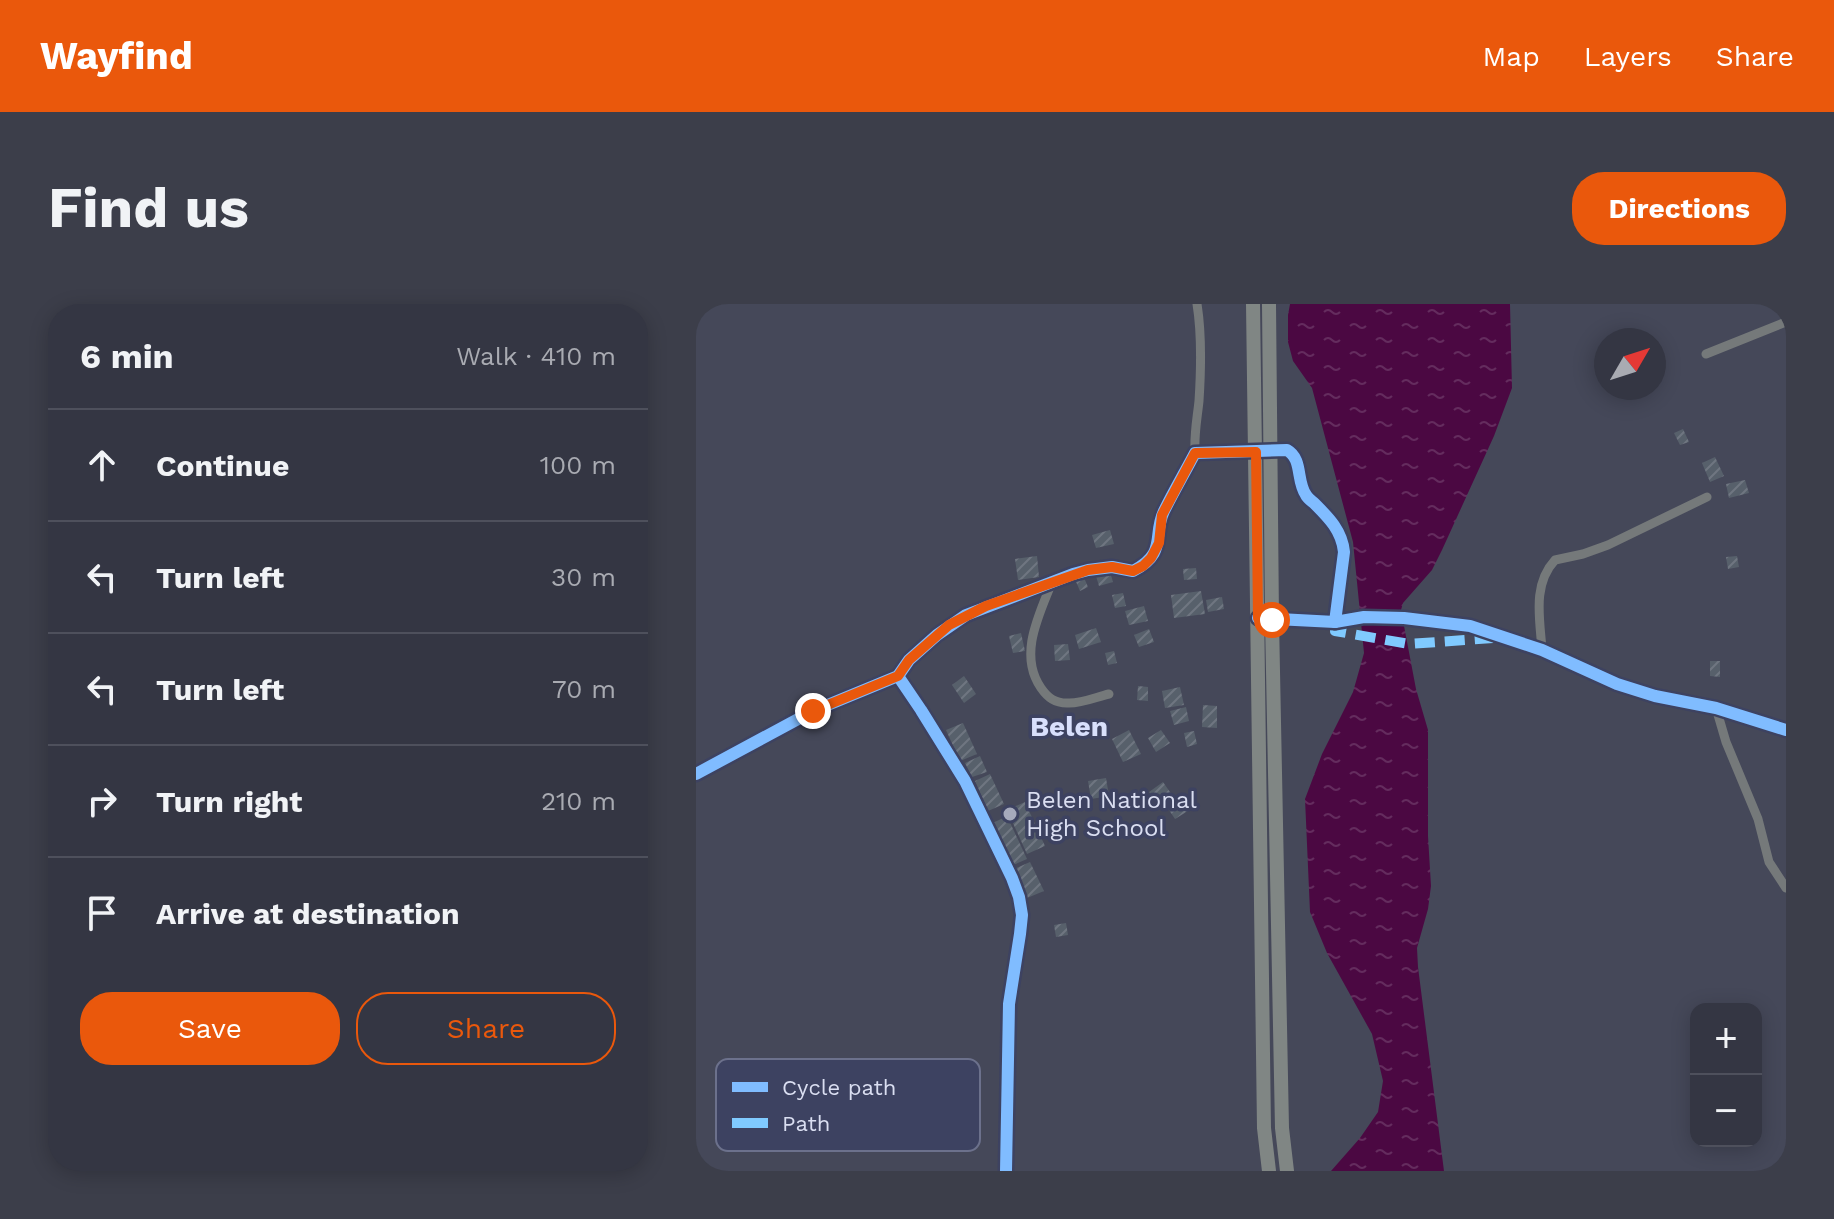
<!DOCTYPE html>
<html lang="en">
<head>
<meta charset="utf-8">
<style>
  :root { --surface:#343643; --page:#3c3e4a; --text:#f1f3f6; --muted:#a9abb2; --line:#4e505c; --accent:#ea580c }
  body { margin:0; font-family:"Work Sans",sans-serif; background:var(--page); color:var(--text) }
  .controls { position:absolute; right:24px; bottom:24px; display:grid; overflow:hidden; border-radius:16px; box-shadow:0 4px 20px #0003 }
  .controls button { width:72px; height:72px; display:grid; place-items:center; padding:0; border:0; border-bottom:2px solid var(--line); background:var(--surface); color:var(--text); font:40px sans-serif }
  .compass { position:absolute; left:898px; top:24px; width:72px; height:72px; border-radius:50%; background:var(--surface); box-shadow:0 4px 20px #0003; rotate:51deg }
  .stop { position:absolute; width:24px; height:24px; margin:-18px; border:6px solid #ea580c; border-radius:50%; background:#fff }
  .stop.end { background:#ea580c; border-color:#fff; box-shadow:0 2px 8px #0008 }
  .list { margin:0; padding:0; list-style:none }
  h2 { display:flex; justify-content:space-between; align-items:center; height:104px; margin:0; padding:0 32px; font-size:34px }
  h2 small { font-size:26px; font-weight:400; color:var(--muted) }
  .list li { display:grid; grid-template-columns:52px 1fr auto; gap:24px; align-items:center; box-sizing:border-box; height:112px; padding:0 32px; border-top:2px solid var(--line) }
  .list b { display:block; font-size:30px; white-space:nowrap }
  .list em { font-size:26px; font-style:normal; color:var(--muted) }
  .actions { display:flex; gap:16px; padding:24px 32px }
  .actions a { flex:1; padding:18px 0; border:2px solid var(--accent); border-radius:32px; text-align:center; font-size:28px; color:var(--accent) }
  .actions .main { background:var(--accent); color:#fff }
  .icon { flex:none; width:44px; height:44px; fill:none; stroke:currentColor; stroke-width:2; stroke-linecap:round; stroke-linejoin:round }
  .map { position:relative; flex:none; width:1090px; height:867px; overflow:hidden; border-radius:32px }
  header { display:flex; align-items:center; gap:48px; box-sizing:border-box; height:112px; padding:0 40px; background:var(--accent); color:#fff }
  header strong { font-size:38px }
  nav { display:flex; gap:44px; margin-inline-start:auto; font-size:28px }
  .intro { display:flex; align-items:center; justify-content:space-between; box-sizing:border-box; height:192px; padding:0 48px }
  h1 { margin:0; font-size:56px }
  .button { padding:20px 36px; border-radius:32px; background:var(--accent); color:#fff; font-size:28px; font-weight:700 }
  main { display:flex; gap:48px; padding:0 48px }
  aside { flex:1; background:var(--surface); border-radius:32px; box-shadow:0 4px 20px #0003 }
  .map>svg:first-child { display:block }
  .water { fill:url(#water-ripples) }
  .building { fill:url(#building-hatch) }
  .lines { fill:none; stroke-linecap:round; stroke-linejoin:round }
  .minor { stroke:#75797a; stroke-width:9 }
  .primary { stroke:#808684; stroke-width:14 }
  .quiet { stroke:#80caff; stroke-width:10; stroke-dasharray:20 10; stroke-linecap:butt }
  .cycleway-casing { stroke:#3d4261; stroke-width:17 }
  .cycleway { stroke:#80bcff; stroke-width:12 }
  .route { stroke:#ea580c; stroke-width:10 }
  .poi-dot { fill:#a6aabc; stroke:#3d4261; stroke-width:3 }
  .labels { text-anchor:middle; dominant-baseline:central; stroke-width:7; stroke-linejoin:round; paint-order:stroke }
  .poi-label { font-size:24px; fill:#dadef1; stroke:#3d4261; text-anchor:start }
  .quarter-label { font-size:28px; font-weight:bold; fill:#d8dffc; stroke:#3d4261 }
  .key { fill:#3d4261; stroke:#6c718c; stroke-width:2 }
  .key-label { font-size:22px; fill:#dadef1 }
</style>
</head>
<body>
<header>
<strong>Wayfind</strong>
<nav><a>Map</a><a>Layers</a><a>Share</a></nav>
</header>
<div class="intro"><h1>Find us</h1><a class="button">Directions</a></div>
<main>
<aside>
<h2>6 min<small>Walk · 410 m</small></h2>
<ul class="list">
<li><svg class="icon" aria-label="ahead" viewBox="0 0 24 24"><path d="M12 20V5M6 11l6-6 6 6"/></svg><div><b>Continue</b></div><em>100 m</em></li>
<li><svg class="icon" aria-label="left" viewBox="0 0 24 24"><path d="M17 20v-9H6M10 6l-5 5 5 5"/></svg><div><b>Turn left</b></div><em>30 m</em></li>
<li><svg class="icon" aria-label="left" viewBox="0 0 24 24"><path d="M17 20v-9H6M10 6l-5 5 5 5"/></svg><div><b>Turn left</b></div><em>70 m</em></li>
<li><svg class="icon" aria-label="right" viewBox="0 0 24 24"><path d="M7 20v-9h11M14 6l5 5-5 5"/></svg><div><b>Turn right</b></div><em>210 m</em></li>
<li><svg class="icon" aria-label="arrive" viewBox="0 0 24 24"><path d="M6 21V4h12l-3 4 3 4H6"/></svg><div><b>Arrive at destination</b></div></li>
</ul>
<div class="actions"><a class="main">Save</a><a>Share</a></div>
</aside>
<div class="map">
<svg width="1090" height="867" viewBox="0 0 1090 867">
  <defs>
    <pattern id="water-ripples" width="26" height="14" patternUnits="userSpaceOnUse" patternTransform="scale(2)"><rect width="26" height="14" fill="#4b0842"/><path d="M2 4q2-2 4 0t4 0M15 11q2-2 4 0t4 0" fill="none" stroke="#642c5e"/></pattern>
    <pattern id="building-hatch" width="6" height="6" patternUnits="userSpaceOnUse" patternTransform="scale(2)"><rect width="6" height="6" fill="#57606b"/><path d="M-1 1l2-2M0 6l6-6M5 7l2-2" fill="none" stroke="#6f7681"/></pattern>
  </defs>
  <rect width="100%" height="100%" fill="#454859"/>
  <polygon class="water" points="594,0 814,0 816,84 798,132 746,246 736,266 707,299 705,306 720,385 732,426 732,532 735,582 732,605 721,644 722,663 748,867 635,867 664,834 682,808 687,777 676,730 631,649 614,608 609,495 626,450 657,388 668,349 657,238 616,84 597,57 592,38 592,11"/>
  <g class="building">
    <polygon points="987,125 993,138 984,141 978,129"/>
    <polygon points="1019,153 1028,172 1014,178 1006,159"/>
    <polygon points="1049,176 1053,189 1033,194 1030,180"/>
    <polygon points="414,226 418,240 400,244 396,231"/>
    <polygon points="341,252 343,273 322,276 319,255"/>
    <polygon points="1041,252 1043,263 1032,265 1030,253"/>
    <polygon points="500,264 501,275 488,276 487,265"/>
    <polygon points="414,268 417,278 403,282 400,272"/>
    <polygon points="386,269 392,283 384,287 378,273"/>
    <polygon points="505,287 509,310 478,314 475,291"/>
    <polygon points="427,289 430,302 419,304 416,291"/>
    <polygon points="526,293 528,305 512,308 510,296"/>
    <polygon points="448,302 452,317 433,321 429,307"/>
    <polygon points="400,324 405,338 383,345 379,331"/>
    <polygon points="453,325 458,338 443,343 438,331"/>
    <polygon points="325,329 329,347 317,349 313,332"/>
    <polygon points="372,340 374,356 359,357 358,341"/>
    <polygon points="418,347 421,359 412,361 409,349"/>
    <polygon points="1014,357 1024,357 1024,373 1014,372"/>
    <polygon points="268,372 280,390 268,399 256,381"/>
    <polygon points="442,382 452,383 452,397 441,396"/>
    <polygon points="484,383 488,401 469,404 466,387"/>
    <polygon points="507,401 521,402 521,424 506,423"/>
    <polygon points="490,403 493,417 478,421 474,407"/>
    <polygon points="267,419 281,450 264,457 250,426"/>
    <polygon points="433,426 445,450 427,458 416,435"/>
    <polygon points="465,426 474,439 460,448 452,434"/>
    <polygon points="498,427 501,440 491,443 488,429"/>
    <polygon points="284,452 291,468 276,473 269,459"/>
    <polygon points="294,470 308,500 292,507 279,477"/>
    <polygon points="410,474 413,492 395,495 392,477"/>
    <polygon points="467,478 476,491 462,501 453,488"/>
    <polygon points="485,490 495,505 479,515 469,500"/>
    <polygon points="329,498 349,542 331,550 311,506"/>
    <polygon points="311,512 331,555 315,562 295,520"/>
    <polygon points="334,558 348,587 331,594 318,565"/>
    <polygon points="370,619 372,631 360,633 358,621"/>
  </g>
  <g class="lines">
    <g class="minor">
      <polyline points="1010,50 1090,18"/>
      <path d="M499,149C498,129 501,116 503,97C505,66 506,31 501,0"/>
      <path d="M356,278C343,311 322,351 345,384C352,394 359,399 371,399C385,400 400,393 413,390"/>
      <polyline points="562,314 639,318 668,313 708,314 774,322 846,346 921,380 959,392 1020,404 1090,426"/>
      <path d="M846,346C844,315 836,281 859,256L887,250L912,241L1011,193"/>
      <polyline points="202,372 225,406 269,477 316,574 323,593 326,611 324,630 313,700 310,867"/>
      <polyline points="1020,404 1030,438 1062,515 1073,558 1090,584"/>
      <path d="M0,470L117,407L202,372L213,356L241,331L270,311L377,270L392,266L416,263L437,267C472,249 456,232 468,207C478,187 489,168 499,149L591,146C607,155 600,177 610,191C612,195 616,197 619,200C633,214 646,227 648,248L639,318"/>
    </g>
    <g class="primary">
      <polyline points="557,0 568,824 573,867"/>
      <polyline points="573,0 576,316 586,824 591,867"/>
    </g>
    <polyline class="quiet" points="639,318 639,327 713,340 797,334"/>
    <g class="cycleway-casing">
      <g id="cycleway">
        <polyline points="562,314 639,318 668,313 708,314 774,322 846,346 921,380 959,392 1020,404 1090,426"/>
        <polyline points="202,372 225,406 269,477 316,574 323,593 326,611 324,630 313,700 310,867"/>
        <path d="M0,470L117,407L202,372L213,356L241,331L270,311L377,270L392,266L416,263L437,267C472,249 456,232 468,207C478,187 489,168 499,149L591,146C607,155 600,177 610,191C612,195 616,197 619,200C633,214 646,227 648,248L639,318"/>
      </g>
    </g>
    <use href="#cycleway" class="cycleway"/>
  </g>
  <g class="lines">
    <polyline class="route" points="117,407 202,372 213,356 253,321 290,302 392,266 416,263 437,267 447,262 455,254 463,239 466,211 499,149 560,148 562,314 576,316"/>
  </g>
  <circle class="poi-dot" cx="314" cy="510" r="8"/>
  <g class="labels">
    <g class="poi-label">
      <text x="330" y="496">Belen National<tspan x="330" dy="28">High School</tspan></text>
    </g>
    <g class="quarter-label">
      <text x="373" y="422">Belen</text>
    </g>
  </g>
  <rect x="20" y="755" width="264" height="92" rx="12" class="key"/>
  <rect x="36" y="778" width="36" height="10" fill="#80bcff"/>
  <rect x="36" y="814" width="36" height="10" fill="#80caff"/>
  <g class="key-label">
    <text x="86" y="791">Cycle path</text>
    <text x="86" y="827">Path</text>
  </g>
</svg>
<div class="controls">
<button>+</button>
<button>−</button>
</div>
<svg class="compass" viewBox="-18 -18 36 36"><path d="M0-13l5 13h-10z" fill="#e53935"/><path d="M0 13l5-13h-10z" fill="#a9abb2"/></svg>
<div class="stop" style="left:576px;top:316px"></div>
<div class="stop end" style="left:117px;top:407px"></div>
</div>
</main>
</body>
</html>
